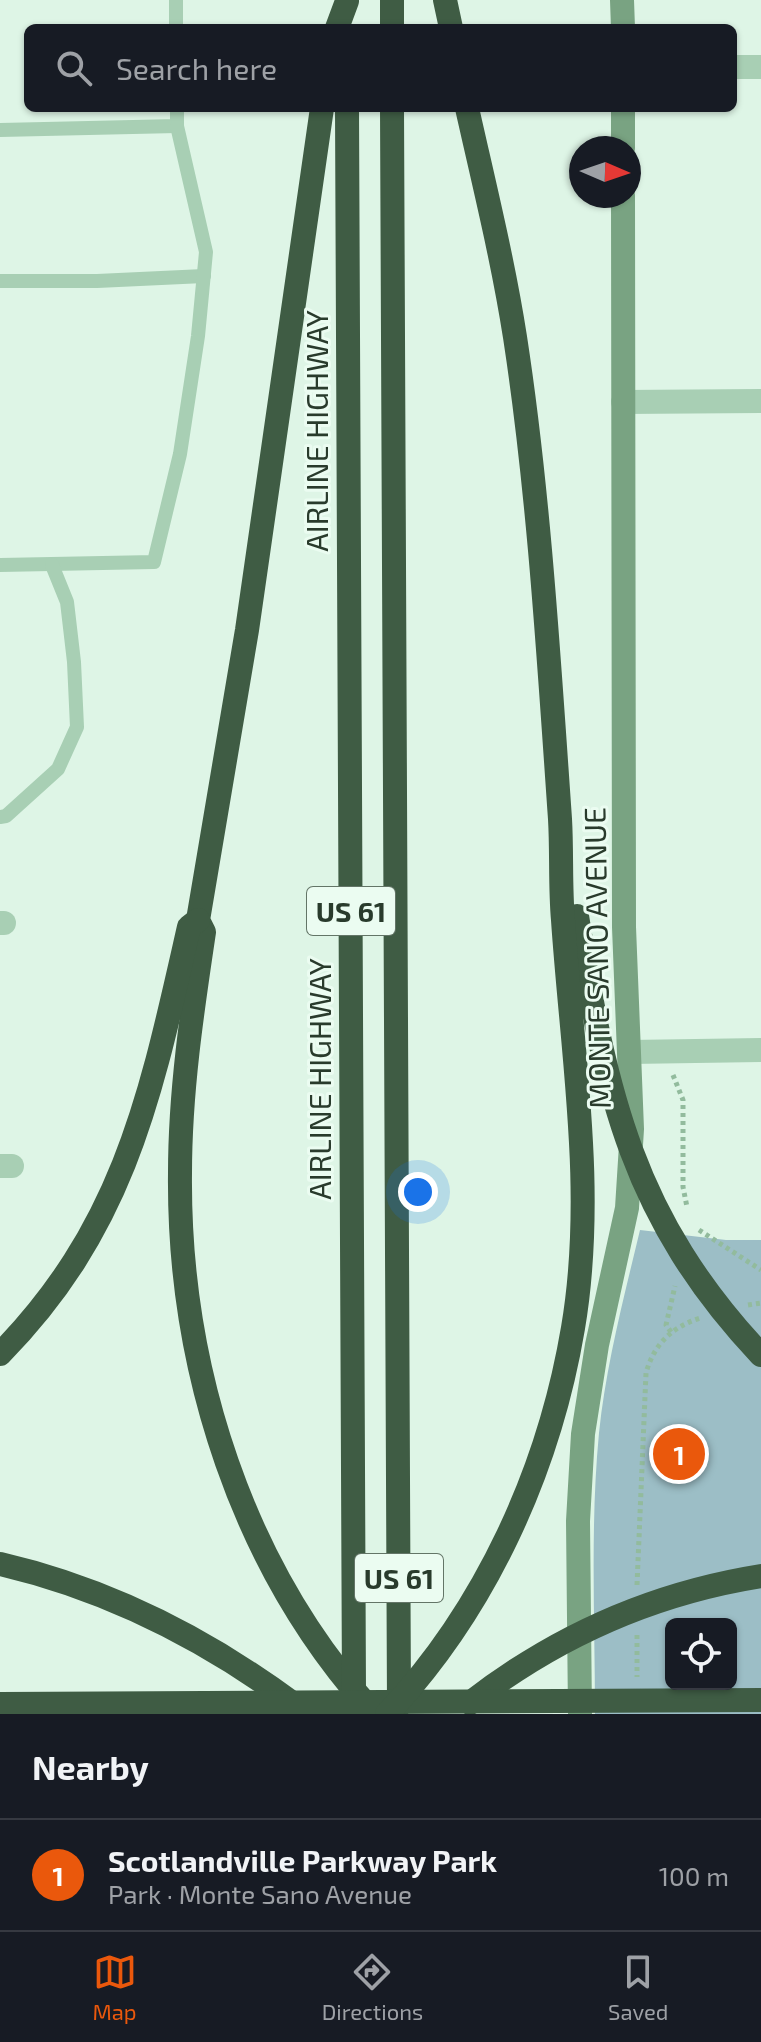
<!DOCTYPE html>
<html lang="en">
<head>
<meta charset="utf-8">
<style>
  :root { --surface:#171b24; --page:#242831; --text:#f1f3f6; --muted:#9ea1a6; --line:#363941; --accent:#ea580c }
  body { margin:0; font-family:"Exo 2",sans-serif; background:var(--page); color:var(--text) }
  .controls { position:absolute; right:24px; bottom:24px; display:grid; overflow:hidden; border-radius:12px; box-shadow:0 2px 6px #0004 }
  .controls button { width:72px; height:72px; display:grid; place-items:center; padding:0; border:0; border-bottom:2px solid var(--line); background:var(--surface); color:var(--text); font:40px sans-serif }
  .compass { position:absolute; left:569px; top:136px; width:72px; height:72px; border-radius:50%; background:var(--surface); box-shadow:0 2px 6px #0004; rotate:92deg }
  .you { position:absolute; left:418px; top:1192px; width:28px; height:28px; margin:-20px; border:6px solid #fff; border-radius:50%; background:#1a73e8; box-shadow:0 0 0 12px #1a73e833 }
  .badge { display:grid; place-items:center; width:52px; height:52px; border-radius:50%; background:var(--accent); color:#fff; font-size:26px; font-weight:700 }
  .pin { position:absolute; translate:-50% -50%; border:4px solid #fff; box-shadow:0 2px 8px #0006 }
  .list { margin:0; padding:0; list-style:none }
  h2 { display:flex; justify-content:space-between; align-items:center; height:104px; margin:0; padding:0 32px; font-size:34px }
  h2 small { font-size:26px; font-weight:400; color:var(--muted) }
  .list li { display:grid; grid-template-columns:52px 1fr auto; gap:24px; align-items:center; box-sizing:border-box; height:112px; padding:0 32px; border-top:2px solid var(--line) }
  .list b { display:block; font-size:30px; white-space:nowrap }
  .list p { margin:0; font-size:26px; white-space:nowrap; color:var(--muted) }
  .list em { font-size:26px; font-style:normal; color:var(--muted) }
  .icon { flex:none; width:44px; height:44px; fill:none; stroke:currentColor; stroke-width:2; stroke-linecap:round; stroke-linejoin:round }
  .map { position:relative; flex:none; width:761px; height:1714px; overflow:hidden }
  .search { position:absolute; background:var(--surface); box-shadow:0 2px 6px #0004; left:24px; right:24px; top:24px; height:88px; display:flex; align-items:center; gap:20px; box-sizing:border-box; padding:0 28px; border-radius:12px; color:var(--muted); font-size:30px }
  .sheet { height:216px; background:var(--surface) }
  nav { display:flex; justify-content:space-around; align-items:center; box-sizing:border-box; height:112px; border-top:2px solid var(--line); background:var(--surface); font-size:22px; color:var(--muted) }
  nav a { display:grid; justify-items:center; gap:4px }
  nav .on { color:var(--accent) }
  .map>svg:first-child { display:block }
  .green { fill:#9cbec6; fill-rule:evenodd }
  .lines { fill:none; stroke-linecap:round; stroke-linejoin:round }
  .path { stroke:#92bb9d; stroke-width:5; stroke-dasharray:4 4; stroke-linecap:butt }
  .lane { stroke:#a8cfb4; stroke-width:14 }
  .street { stroke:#a8cfb4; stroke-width:24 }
  .secondary { stroke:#79a382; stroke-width:24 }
  .highway { stroke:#3f5c44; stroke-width:24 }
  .labels { text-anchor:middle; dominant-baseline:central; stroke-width:6; stroke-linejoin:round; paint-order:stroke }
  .shield { fill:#ebfcf1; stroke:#637567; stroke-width:2 }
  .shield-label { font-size:28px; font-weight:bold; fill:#293b2c }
  .street-label { font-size:30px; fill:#293b2c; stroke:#ebfcf1 }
</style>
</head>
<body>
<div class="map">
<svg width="761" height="1714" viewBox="0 0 761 1714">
  <rect width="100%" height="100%" fill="#def5e6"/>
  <path class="green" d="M640,1230L726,1240H761V1714H595C595,1621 590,1526 599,1433C606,1365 624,1297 640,1230ZM671,1624H731V1684H671Z"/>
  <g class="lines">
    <g class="path">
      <polyline points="673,1075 683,1100 683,1187 687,1207"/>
      <polyline points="699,1230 761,1270"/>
      <polyline points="748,1305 761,1303"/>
      <polyline points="671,1332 666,1325 675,1286"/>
      <path d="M637,1585L646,1373C654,1344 672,1327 700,1318"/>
      <polyline points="637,1635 637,1677"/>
    </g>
    <g class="lane">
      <polyline points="176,0 176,28"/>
      <polyline points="0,130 177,126 177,108"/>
      <polyline points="0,281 97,281 204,276"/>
      <polyline points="0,565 154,562 180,454 198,336 206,252 177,126"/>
      <polyline points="0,817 6,816 58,769 77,727 74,662 67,602 52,565"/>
    </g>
    <g class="street">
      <polyline points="733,67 761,67"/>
      <polyline points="623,402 761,401"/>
      <polyline points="0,923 4,923"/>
      <polyline points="630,1052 761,1050"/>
      <polyline points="0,1166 12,1166"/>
    </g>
    <g class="secondary">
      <polyline points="622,0 623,28"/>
      <polyline points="623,148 623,108"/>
      <polyline points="580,1714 578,1521 583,1434 597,1345 627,1208 632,1129 624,927 623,196"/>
    </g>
    <g class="highway">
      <polyline points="392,0 392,28"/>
      <polyline points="445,0 451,28"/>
      <polyline points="337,28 347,1"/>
      <path d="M322,108L247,630L198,920L204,932C192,1012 180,1092 180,1173C178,1368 242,1569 375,1714"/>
      <polyline points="347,108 354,1694"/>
      <polyline points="392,108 399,1706"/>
      <path d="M577,916C606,1094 632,1218 761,1355"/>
      <path d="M0,1354C125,1227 151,1094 189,927L198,920"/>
      <path d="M0,1564C108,1589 206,1639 295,1705"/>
      <path d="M470,1703C555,1637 654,1593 761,1576"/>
      <polyline points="0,1704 761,1700"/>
      <path d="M387,1714C486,1609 549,1470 573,1328C596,1193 572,1054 563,920C560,886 562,853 560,819C549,662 539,493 515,337C503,260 484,184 467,108"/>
    </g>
  </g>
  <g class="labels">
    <g class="shield">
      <rect x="307" y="887" width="88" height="48" rx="6"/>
      <rect x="355" y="1554" width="88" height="48" rx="6"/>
    </g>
    <g class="shield-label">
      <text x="351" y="911">US 61</text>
      <text x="399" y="1578">US 61</text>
    </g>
    <g class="street-label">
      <text transform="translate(316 431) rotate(-90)">AIRLINE HIGHWAY</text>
      <text transform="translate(596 958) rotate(-91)">MONTE SANO AVENUE</text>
      <text transform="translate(319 1079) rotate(-90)">AIRLINE HIGHWAY</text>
    </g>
  </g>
</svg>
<div class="controls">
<button><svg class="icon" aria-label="locate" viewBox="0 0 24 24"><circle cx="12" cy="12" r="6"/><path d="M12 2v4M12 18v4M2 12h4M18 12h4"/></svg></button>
</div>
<svg class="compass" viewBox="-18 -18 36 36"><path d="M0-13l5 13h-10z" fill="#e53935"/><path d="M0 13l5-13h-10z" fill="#9ea1a6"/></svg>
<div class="you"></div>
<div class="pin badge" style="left:679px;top:1454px">1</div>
<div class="search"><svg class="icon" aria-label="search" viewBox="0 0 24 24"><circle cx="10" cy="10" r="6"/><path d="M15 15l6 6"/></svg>Search here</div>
</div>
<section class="sheet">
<h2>Nearby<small></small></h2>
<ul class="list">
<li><span class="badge">1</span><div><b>Scotlandville Parkway Park</b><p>Park · Monte Sano Avenue</p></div><em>100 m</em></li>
</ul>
</section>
<nav>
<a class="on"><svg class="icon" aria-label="map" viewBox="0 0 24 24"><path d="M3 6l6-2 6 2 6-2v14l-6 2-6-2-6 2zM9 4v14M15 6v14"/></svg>Map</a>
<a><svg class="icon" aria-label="directions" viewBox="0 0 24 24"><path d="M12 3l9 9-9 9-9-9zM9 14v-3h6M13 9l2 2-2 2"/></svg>Directions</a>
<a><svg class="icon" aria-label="saved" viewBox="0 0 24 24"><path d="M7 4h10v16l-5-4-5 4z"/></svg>Saved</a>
</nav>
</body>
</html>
